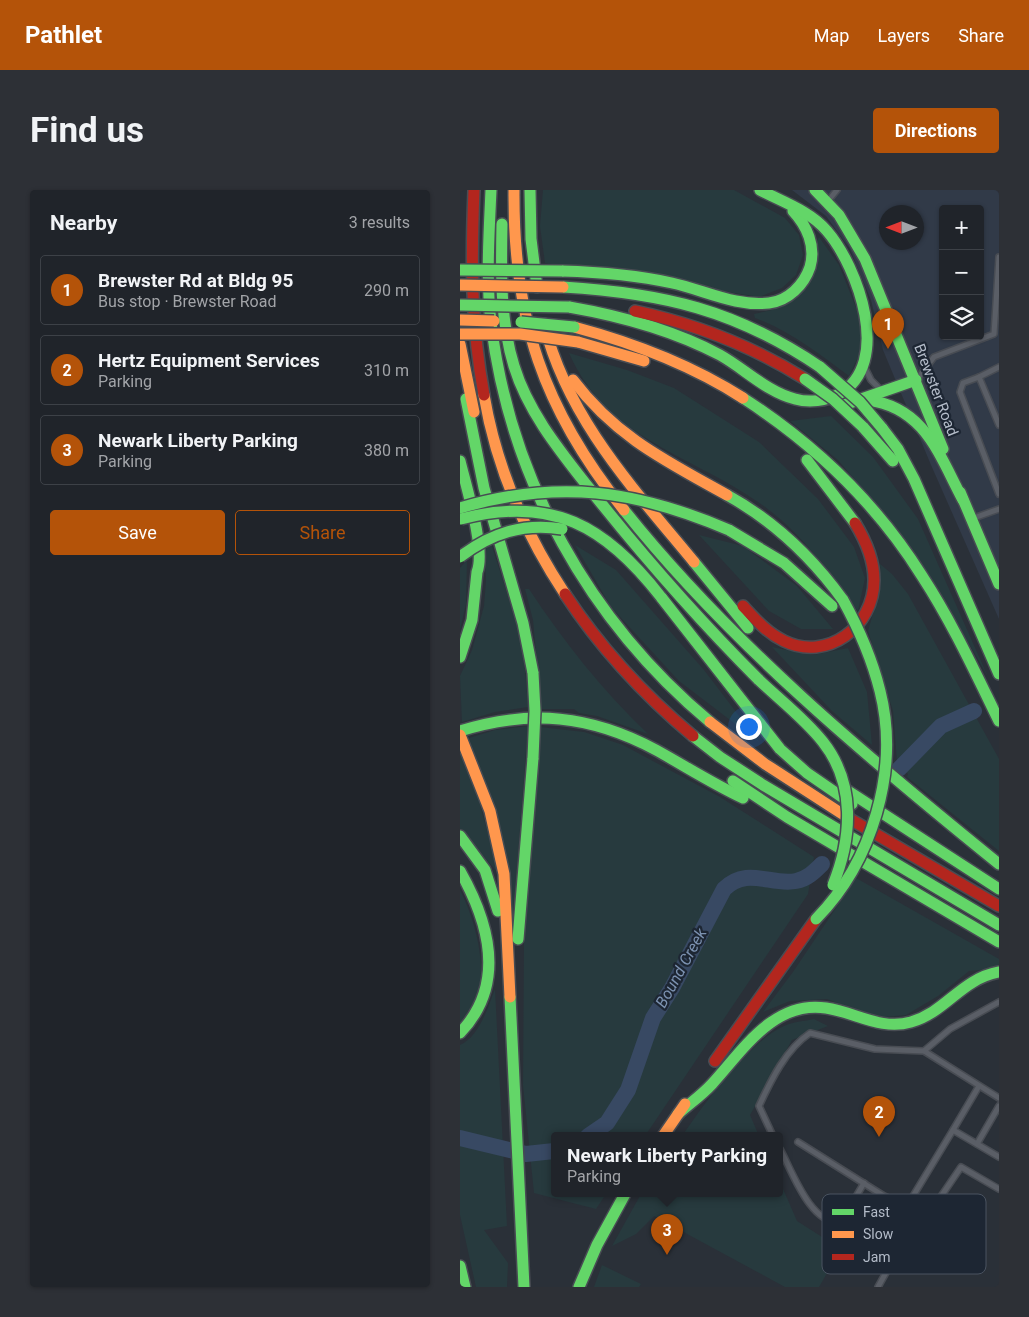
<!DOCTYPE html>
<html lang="en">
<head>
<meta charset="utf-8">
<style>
  :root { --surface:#20242a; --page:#2d3036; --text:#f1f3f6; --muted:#a2a4a8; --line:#3d4147; --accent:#b45309 }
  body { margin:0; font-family:Roboto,sans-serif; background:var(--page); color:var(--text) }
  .controls { position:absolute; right:15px; top:15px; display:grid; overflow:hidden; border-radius:5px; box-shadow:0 1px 4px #0004 }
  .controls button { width:45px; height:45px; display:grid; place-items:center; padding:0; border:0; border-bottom:1px solid var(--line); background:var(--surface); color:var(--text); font:25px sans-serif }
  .compass { position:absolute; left:419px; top:15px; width:45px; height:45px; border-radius:50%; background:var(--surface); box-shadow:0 1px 4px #0004; rotate:270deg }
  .you { position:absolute; left:288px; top:536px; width:18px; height:18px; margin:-12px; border:4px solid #fff; border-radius:50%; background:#1a73e8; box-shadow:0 0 0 8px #1a73e833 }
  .badge { display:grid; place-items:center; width:32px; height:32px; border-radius:50%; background:var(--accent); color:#fff; font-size:16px; font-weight:700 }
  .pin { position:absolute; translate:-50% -41px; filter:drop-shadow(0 1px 2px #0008) }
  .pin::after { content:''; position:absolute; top:26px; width:18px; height:15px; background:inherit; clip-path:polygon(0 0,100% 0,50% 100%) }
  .popup { position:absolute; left:91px; top:942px; width:232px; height:65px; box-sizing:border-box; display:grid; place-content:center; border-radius:5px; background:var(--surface); filter:drop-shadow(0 1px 4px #0005); font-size:16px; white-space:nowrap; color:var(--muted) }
  .popup b { font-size:19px; color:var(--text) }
  .popup::after { content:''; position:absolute; left:50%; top:100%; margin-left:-10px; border:10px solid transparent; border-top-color:var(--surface) }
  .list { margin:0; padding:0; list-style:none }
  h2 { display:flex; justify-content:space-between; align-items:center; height:65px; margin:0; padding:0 20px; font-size:21px }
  h2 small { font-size:16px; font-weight:400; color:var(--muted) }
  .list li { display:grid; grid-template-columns:32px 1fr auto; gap:15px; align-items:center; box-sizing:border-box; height:70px; margin:0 10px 10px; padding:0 10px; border:1px solid var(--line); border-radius:5px }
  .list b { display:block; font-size:19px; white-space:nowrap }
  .list p { margin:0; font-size:16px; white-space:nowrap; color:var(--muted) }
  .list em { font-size:16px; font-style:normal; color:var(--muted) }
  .actions { display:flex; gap:10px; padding:15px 20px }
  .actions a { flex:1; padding:11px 0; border:1px solid var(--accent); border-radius:5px; text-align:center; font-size:18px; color:var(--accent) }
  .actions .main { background:var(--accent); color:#fff }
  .icon { flex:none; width:28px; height:28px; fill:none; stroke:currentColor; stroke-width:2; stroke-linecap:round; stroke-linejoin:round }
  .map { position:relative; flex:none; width:539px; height:1097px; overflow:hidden; border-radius:5px }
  header { display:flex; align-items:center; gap:30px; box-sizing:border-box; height:70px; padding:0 25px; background:var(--accent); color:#fff }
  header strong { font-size:24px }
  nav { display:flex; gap:28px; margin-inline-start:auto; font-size:18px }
  .intro { display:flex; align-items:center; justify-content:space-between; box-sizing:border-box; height:120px; padding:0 30px }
  h1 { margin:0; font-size:35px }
  .button { padding:12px 22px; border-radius:5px; background:var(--accent); color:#fff; font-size:18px; font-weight:700 }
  main { display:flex; gap:30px; padding:0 30px }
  aside { flex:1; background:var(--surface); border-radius:5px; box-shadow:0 1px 4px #0004 }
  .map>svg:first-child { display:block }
  .airport { fill:#313a48; fill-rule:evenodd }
  .green { fill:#273a3e }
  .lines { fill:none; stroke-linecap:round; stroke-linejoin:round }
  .river { stroke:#384963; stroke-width:16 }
  .lane-casing { stroke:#484c53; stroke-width:8 }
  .fast-casing { stroke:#484c53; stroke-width:14 }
  .slow-casing { stroke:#484c53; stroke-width:14 }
  .jam-casing { stroke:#484c53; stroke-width:14 }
  .lane { stroke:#5a5e66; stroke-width:5 }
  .fast { stroke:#63d668; stroke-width:11 }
  .slow { stroke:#ff974d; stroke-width:11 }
  .jam { stroke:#b3261e; stroke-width:11 }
  .fast-bridge-casing { stroke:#474c53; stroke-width:14; stroke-linecap:butt }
  .slow-bridge-casing { stroke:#474c53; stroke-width:14; stroke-linecap:butt }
  .fast-bridge { stroke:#63d668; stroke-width:11 }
  .slow-bridge { stroke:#ff974d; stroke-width:11 }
  .labels { text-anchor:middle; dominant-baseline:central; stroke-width:4.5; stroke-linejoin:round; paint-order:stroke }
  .street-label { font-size:15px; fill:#b4bcc9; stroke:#1d2633 }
  .water-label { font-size:16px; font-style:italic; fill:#7c92b1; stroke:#1d2633 }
  .key { fill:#1d2633; stroke:#4a5360; stroke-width:1 }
  .key-label { font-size:14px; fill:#b4bcc9 }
</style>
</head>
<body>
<header>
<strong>Pathlet</strong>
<nav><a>Map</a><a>Layers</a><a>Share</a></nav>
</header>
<div class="intro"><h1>Find us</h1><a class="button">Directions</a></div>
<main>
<aside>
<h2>Nearby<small>3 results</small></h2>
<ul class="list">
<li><span class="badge">1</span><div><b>Brewster Rd at Bldg 95</b><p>Bus stop · Brewster Road</p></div><em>290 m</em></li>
<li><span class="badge">2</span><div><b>Hertz Equipment Services</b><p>Parking</p></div><em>310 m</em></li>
<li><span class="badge">3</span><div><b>Newark Liberty Parking</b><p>Parking</p></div><em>380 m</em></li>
</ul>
<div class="actions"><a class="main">Save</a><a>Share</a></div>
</aside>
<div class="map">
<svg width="539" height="1097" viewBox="0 0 539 1097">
  <rect width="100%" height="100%" fill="#2a3038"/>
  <path class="airport" d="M332,0H539V429L471,275L423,160L411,110L390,59L366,26ZM483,19H520V146H483ZM427,22H457V52H427Z"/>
  <g class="green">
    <polygon points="83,0 274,0 325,28 339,45 343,65 336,85 322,98 299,107 85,73 80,36"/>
    <path d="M359,47L379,75L399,125L403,157L389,186C359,164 331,141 295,128L294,124L320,118Z"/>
    <path d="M109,163L167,180L214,198L299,252L358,309L394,357L405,388L398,421C372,388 347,350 314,324C244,267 149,255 109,163Z"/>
    <polygon points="371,226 413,267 458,329 528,487 492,424 431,333 378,270 330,231"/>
    <polygon points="239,345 283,356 337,396 373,439 341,439 309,421"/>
    <polygon points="31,353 63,453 68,517 35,522 2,532 0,486 12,460 24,416 26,390 24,358"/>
    <polygon points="115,355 156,380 244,480 299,552 219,491 151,417"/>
    <polygon points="7,370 6,414 0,440 0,378"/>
    <polygon points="420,374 432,384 448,404 539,569 539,661 447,587 448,584 437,572 433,521 408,441 421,396"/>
    <path d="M65,399H69C104,452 142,500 188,544L137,526L119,523L114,519H81L73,430Z"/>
    <polygon points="312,457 353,465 388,458 407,502 412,555 372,521"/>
    <polygon points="68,536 53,729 9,548 35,540"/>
    <polygon points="80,537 124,542 163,555 260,607 354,667 348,704 185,946 94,946 94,1004 146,1004 136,1019 74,1003 63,895 64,752"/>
    <polygon points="0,561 16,600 39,684 0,639"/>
    <polygon points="396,688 539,769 539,778 509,781 478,806 446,825 415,828 367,809 330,811 303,822 333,782"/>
    <path d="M0,700C14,727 27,772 18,803C15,813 6,824 0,833Z"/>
    <path d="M35,799L47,1036L24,1040L48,1073L47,1097H16L0,1025V855C19,847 28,817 35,799Z"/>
    <path d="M354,829L368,836L332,850L290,925L299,946H222C244,914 288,852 324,836C332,832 345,831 354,829Z"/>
    <polygon points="320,992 337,1031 381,1059 359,1097 325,1097 194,1026 176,1044 152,1056 181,1004 320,1004"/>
    <polygon points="142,1075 181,1094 179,1097 134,1097"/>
  </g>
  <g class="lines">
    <g class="river">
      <polyline points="439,579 481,536 514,521"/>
      <path d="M128,946L147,933L168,900L193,828L212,798L264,699C287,676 311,696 336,691C347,689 354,682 362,674"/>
      <polyline points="0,948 66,964 94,961"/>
    </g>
    <g class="lane-casing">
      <g id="lane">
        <polyline points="368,11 377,0"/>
        <polyline points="406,180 411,190 420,199"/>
        <polyline points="519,187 539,177"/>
        <polyline points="458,188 474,167 534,144 539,67"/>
        <polyline points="539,235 519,187 503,193 500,202 539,304"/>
        <polyline points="511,329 539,319"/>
        <polyline points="464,861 539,908"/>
        <polyline points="493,940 519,896"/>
        <path d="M313,946L299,916C311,890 326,859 350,843L415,859L464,861L490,839L539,812"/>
        <polyline points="338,952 424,1006 441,1013 450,1011 493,940 539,967"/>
        <polyline points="517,954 539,916"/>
        <path d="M320,959C332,981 351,1036 381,1032L404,993"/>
        <polyline points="418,1097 453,1034 469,1024 501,977 539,999"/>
      </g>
    </g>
    <g class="fast-casing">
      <g id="fast">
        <path d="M31,0C29,44 26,89 31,133C50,289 129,431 250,532"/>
        <polyline points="70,0 71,49 77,97"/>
        <polyline points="355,0 379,25 405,69 483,259"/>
        <path d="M42,34C41,81 40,131 54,176C68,222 100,261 129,298C182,365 238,429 299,490"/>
        <path d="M102,81C139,82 176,85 212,93C244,100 276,117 309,113C328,111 344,95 350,77C356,56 347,36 333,21"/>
        <path d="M103,97C203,103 276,120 360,177"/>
        <path d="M109,117C161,126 213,140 260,165C285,179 307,202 335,209C349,213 366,211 379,204C433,174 398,77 367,41C350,21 323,12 300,0"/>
        <path d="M283,208C354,254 417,314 462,386C492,432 515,482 539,531"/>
        <polyline points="6,209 24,298 63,433 73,483"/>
        <path d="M407,210C465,217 479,265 503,310"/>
        <polyline points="384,215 456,190"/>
        <polyline points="403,237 433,271"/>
        <polyline points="422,238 438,259 454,289 539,484"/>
        <polyline points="347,270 395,333"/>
        <path d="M0,271C6,296 26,360 17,382L12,430L0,467"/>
        <polyline points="500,302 539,394"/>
        <path d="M267,305C314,331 351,366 383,410"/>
        <path d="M164,320C269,452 408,568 539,674"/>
        <polyline points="269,340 324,373 372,416"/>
        <polyline points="234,372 288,438"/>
        <polyline points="201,407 320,559 347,583 392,614"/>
        <path d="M0,541C70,519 131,525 196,560C225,576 253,594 283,608"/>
        <polyline points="233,546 260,567 303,595 539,735"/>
        <polyline points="273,591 327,627 539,752"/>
        <polyline points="385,599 539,699"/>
        <polyline points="0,646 25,680 38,721"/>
        <path d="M0,681C30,734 46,795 0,843"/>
        <polyline points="58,749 73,568"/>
        <polyline points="50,807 64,1097"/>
        <path d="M218,924C229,914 242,905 252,894C283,860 314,810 366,818C395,822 421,841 451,832C486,822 501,789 539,782"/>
        <polyline points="0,1076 5,1097"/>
        <polyline points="119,1097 137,1055 165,1004"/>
      </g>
    </g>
    <g class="slow-casing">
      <g id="slow">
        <path d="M54,0C53,129 83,219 164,320"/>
        <path d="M84,134C108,229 173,298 234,372"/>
        <path d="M114,137C174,153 230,174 283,208"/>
        <polyline points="118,152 184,171"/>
        <polyline points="0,154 14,222"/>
        <path d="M113,190C156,247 206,271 267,305"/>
        <path d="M24,205C36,276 66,345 105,404"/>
        <polyline points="250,532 305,574 390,629"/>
        <polyline points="0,545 30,621 44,684 50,807"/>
        <polyline points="203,946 225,914"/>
      </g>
    </g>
    <g class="jam-casing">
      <g id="jam">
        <path d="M14,0C11,71 11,135 24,205"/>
        <path d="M175,121C236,134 292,156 345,189"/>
        <path d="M105,404C141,459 183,504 233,546"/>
        <path d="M283,416C295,429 307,443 324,451C367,472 414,437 414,390C414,369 406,351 395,333"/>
        <polyline points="390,629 539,716"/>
        <polyline points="255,871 356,729"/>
      </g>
    </g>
    <use href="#lane" class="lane"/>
    <use href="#fast" class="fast"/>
    <use href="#slow" class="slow"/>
    <use href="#jam" class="jam"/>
    <g class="fast-bridge-casing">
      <g id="fast-bridge">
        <polyline points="0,80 102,81"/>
        <polyline points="0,115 109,117"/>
        <polyline points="61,132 114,137"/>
        <polyline points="360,177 400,212 422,238"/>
        <polyline points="345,189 373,209 403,237"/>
        <path d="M0,318C98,289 176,300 269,340"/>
        <path d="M1,329C92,305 146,336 201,407"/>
        <path d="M0,367C31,343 63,333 102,339"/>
        <polyline points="73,483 75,521 73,568"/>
        <path d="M299,490C320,510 345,529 363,552C396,594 392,648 373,695"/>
        <path d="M356,729C412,672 440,580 420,501C412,469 399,439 383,410"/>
      </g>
    </g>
    <g class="slow-bridge-casing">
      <g id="slow-bridge">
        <polyline points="0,95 103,97"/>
        <polyline points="0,130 34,131"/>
        <polyline points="0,144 60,144 118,152"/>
      </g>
    </g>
    <use href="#fast-bridge" class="fast-bridge"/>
    <use href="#slow-bridge" class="slow-bridge"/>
  </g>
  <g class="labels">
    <g class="street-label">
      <text transform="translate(476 200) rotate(69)">Brewster Road</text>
    </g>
    <g class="water-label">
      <text transform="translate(221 778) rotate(-61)">Bound Creek</text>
    </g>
  </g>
  <rect x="362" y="1004" width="164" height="80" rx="8" class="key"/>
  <rect x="372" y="1019" width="22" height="6" fill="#63d668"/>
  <rect x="372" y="1041" width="22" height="7" fill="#ff974d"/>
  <rect x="372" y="1064" width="22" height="6" fill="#b3261e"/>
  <g class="key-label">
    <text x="403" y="1027">Fast</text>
    <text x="403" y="1049">Slow</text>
    <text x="403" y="1072">Jam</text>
  </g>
</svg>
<div class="controls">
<button>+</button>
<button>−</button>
<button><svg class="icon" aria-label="layers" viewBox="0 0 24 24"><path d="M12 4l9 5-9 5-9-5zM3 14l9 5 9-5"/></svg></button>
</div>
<svg class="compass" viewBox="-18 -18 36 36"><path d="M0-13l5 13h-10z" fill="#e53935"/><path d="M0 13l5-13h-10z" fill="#a2a4a8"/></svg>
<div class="you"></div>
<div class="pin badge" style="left:428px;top:159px">1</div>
<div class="pin badge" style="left:419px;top:947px">2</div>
<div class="pin badge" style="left:207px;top:1065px">3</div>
<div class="popup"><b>Newark Liberty Parking</b>Parking</div>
</div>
</main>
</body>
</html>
